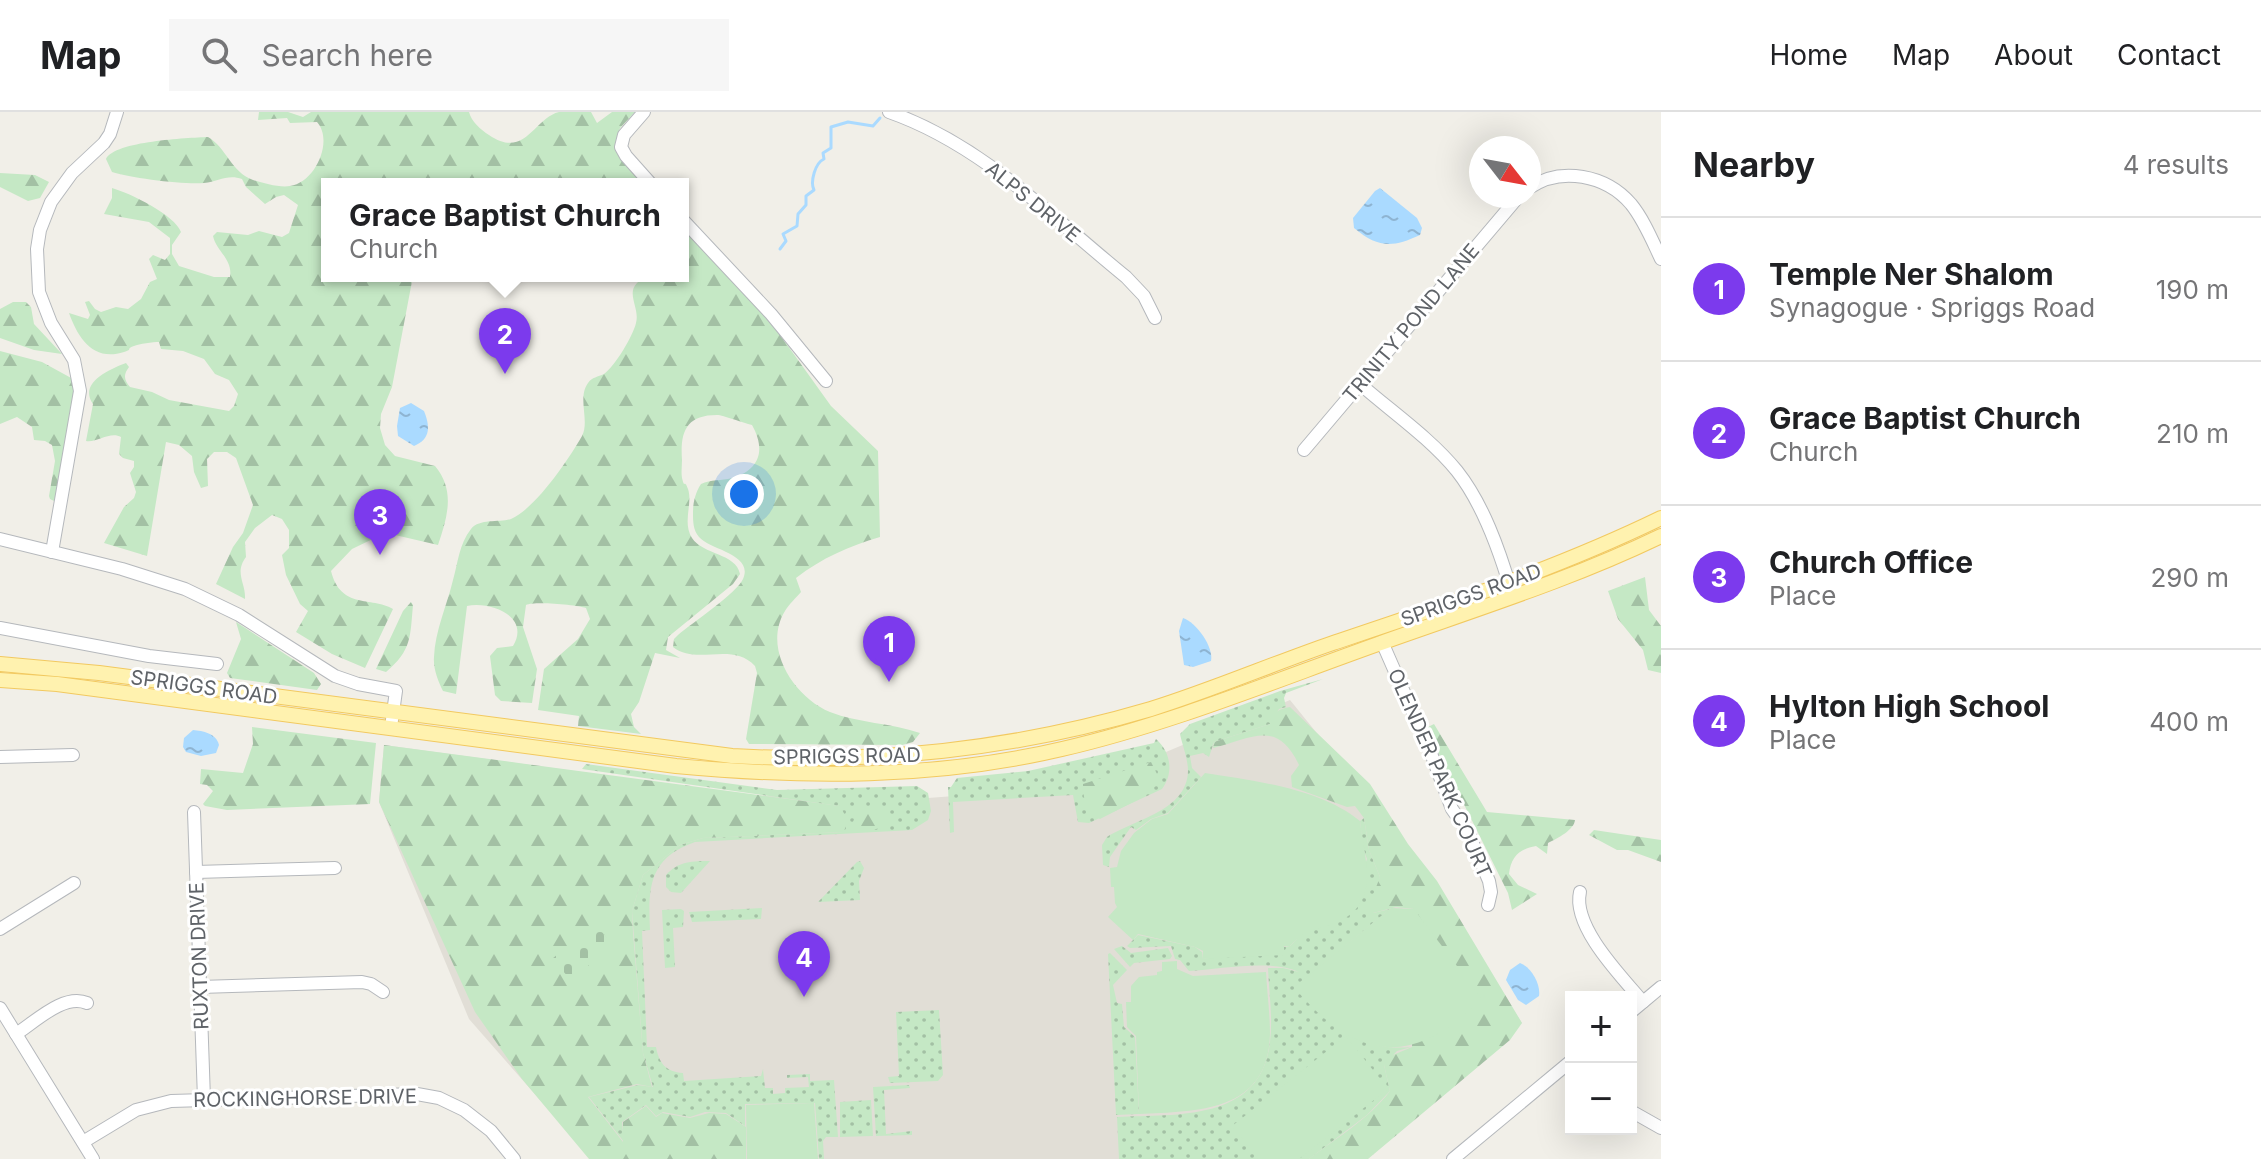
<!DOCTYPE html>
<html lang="en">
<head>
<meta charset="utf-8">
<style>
  :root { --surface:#fff; --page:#f6f6f6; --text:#202124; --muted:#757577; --line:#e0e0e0; --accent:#7c3aed }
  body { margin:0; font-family:Inter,sans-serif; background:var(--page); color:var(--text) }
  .controls { position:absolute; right:24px; bottom:24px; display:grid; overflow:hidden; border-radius:0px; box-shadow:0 8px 32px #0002 }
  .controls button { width:72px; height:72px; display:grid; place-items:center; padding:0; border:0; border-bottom:2px solid var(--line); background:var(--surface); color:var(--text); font:40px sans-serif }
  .compass { position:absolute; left:1469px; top:24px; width:72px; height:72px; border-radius:50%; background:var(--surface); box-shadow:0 8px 32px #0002; rotate:121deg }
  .you { position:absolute; left:744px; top:382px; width:28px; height:28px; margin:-20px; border:6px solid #fff; border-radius:50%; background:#1a73e8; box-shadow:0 0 0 12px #1a73e833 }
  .badge { display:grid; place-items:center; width:52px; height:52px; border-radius:50%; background:var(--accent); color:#fff; font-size:26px; font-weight:700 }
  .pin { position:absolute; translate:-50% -66px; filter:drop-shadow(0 2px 4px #0008) }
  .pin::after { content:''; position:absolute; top:42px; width:28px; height:24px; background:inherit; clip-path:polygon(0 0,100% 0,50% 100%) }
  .popup { position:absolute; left:321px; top:66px; width:368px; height:104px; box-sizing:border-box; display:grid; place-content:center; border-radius:0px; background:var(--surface); filter:drop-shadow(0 2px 6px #0005); font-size:26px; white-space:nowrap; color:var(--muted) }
  .popup b { font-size:30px; color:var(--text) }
  .popup::after { content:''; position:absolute; left:50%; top:100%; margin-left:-16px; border:16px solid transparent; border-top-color:var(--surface) }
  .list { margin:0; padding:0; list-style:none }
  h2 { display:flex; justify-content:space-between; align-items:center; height:104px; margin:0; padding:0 32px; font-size:34px }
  h2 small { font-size:26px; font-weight:400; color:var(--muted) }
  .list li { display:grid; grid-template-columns:52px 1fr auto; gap:24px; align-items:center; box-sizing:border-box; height:144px; padding:0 32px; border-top:2px solid var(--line) }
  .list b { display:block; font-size:30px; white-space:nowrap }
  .list p { margin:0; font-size:26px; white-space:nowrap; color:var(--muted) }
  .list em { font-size:26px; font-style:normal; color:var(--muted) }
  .icon { flex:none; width:44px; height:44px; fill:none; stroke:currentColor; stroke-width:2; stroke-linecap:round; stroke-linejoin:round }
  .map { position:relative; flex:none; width:1661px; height:1047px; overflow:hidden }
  header { display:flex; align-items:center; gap:48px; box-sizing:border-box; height:112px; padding:0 40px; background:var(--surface); border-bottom:2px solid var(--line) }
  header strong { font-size:38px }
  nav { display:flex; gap:44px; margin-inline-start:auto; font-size:28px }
  .search { width:560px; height:72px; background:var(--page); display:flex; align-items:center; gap:20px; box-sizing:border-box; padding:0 28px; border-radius:0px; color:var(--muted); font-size:30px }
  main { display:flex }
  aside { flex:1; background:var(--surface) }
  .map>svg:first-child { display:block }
  .education { fill:#e1ded6 }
  .grass { fill:url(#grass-dots) }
  .forest { fill:url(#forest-firs) }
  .cemetery { fill:url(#cemetery-stones) }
  .garden { fill:#c5e8c5 }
  .water { fill:url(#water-ripples) }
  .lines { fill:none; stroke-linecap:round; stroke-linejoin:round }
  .stream { stroke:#aadaff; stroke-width:3 }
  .minor-casing { stroke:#b5b8bc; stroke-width:14 }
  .major-casing { stroke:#f2c960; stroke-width:16 }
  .minor { stroke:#fff; stroke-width:12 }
  .major { stroke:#fff2af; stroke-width:14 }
  .labels { text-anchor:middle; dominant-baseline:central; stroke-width:6; stroke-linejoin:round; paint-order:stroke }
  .street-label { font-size:20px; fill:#5f6368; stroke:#fff }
</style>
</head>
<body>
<header>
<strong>Map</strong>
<div class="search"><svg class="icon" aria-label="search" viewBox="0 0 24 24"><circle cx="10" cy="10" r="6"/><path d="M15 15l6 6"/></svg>Search here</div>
<nav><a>Home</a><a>Map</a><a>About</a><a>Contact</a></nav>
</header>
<main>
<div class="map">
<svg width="1661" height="1047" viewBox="0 0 1661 1047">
  <defs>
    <pattern id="grass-dots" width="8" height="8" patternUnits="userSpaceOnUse" patternTransform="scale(2)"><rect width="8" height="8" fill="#c5e8c5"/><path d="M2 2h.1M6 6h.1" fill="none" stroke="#a3c0a4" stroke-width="1.8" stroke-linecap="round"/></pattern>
    <pattern id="forest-firs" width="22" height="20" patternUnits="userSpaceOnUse" patternTransform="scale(2)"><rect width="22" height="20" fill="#c5e8c5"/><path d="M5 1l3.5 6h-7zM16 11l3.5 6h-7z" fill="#a3c0a4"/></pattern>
    <pattern id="cemetery-stones" width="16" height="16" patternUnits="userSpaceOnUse" patternTransform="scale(2)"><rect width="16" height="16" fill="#c5e8c5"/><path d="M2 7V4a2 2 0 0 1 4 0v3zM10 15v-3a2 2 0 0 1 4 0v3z" fill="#a3c0a4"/></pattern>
    <pattern id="water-ripples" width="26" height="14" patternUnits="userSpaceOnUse" patternTransform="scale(2)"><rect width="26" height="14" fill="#aadaff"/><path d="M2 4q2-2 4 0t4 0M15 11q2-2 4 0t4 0" fill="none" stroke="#8eb4d2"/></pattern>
  </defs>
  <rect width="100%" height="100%" fill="#f1efe8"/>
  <polygon class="education" points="1290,588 1384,704 1522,911 1356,1047 592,1047 469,907 379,690 384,633 749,683 888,689 968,683 1154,645"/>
  <g class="grass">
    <path d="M1323,567L1286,581L1284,586L1286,595L1279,597L1270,612L1214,630L1209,645L1203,641L1190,644L1192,656L1201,665L1168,701L1151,707L1136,718L1131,715L1110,745L1109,755L1103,753L1102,733L1107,725C1135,707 1187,699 1188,659C1188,647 1182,632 1180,622L1190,612L1280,579Z"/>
    <path d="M1156,627C1171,640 1174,661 1162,677L1089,711L1078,710L1073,683L953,690L954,720L950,721L948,675H951L957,666L1028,659L1154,631Z"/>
    <path d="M586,652L777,678L917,674L928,681L931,699L928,708L912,718L695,730C649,746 648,775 650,818L642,819L647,935H656C659,951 666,960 683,961L684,969L761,964L763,957L765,976H773V982L785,981V976L809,975L808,965L787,966V963L810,962V969L834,968L838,1025H826L823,1029L824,1047H819L815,991L745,992V1014L726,1001L705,1000L690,1005L663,1000L656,1004L646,993L622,1010L624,1030L589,985L638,973L653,975L643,941L632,799L643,763L680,733L703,726L843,720L839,694L582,657Z"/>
    <path d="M1364,706L1369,738L1380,765L1373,801L1390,797L1295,875C1332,909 1356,940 1411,935L1397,939L1384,953L1390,979L1367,1003L1309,1047H1119L1117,1005C1177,1002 1261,1010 1270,930C1273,906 1269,881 1268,856H1283L1299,860C1271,847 1221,857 1189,859L1180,848L1175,847L1171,834L1130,836L1127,834L1138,823L1195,835L1202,840V847L1290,834L1305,819L1343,807L1367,747L1363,736L1360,709Z"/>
    <path d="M710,749L681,781L671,780L666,775V763C678,749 693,749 710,749Z"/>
    <polygon points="860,749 864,756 859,769 860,788 818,790 857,750"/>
    <polygon points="762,796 761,807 692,810 689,800"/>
    <polygon points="681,797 684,799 683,815 673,816 675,855 665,856 662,798"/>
    <polygon points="1122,834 1131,841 1168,836 1172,844 1170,847 1134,851 1130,855 1114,837"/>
    <polygon points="1110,841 1127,858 1113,873 1117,891 1122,892 1124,915 1135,925 1139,1002 1116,1003 1108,842"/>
    <polygon points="939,898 943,963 938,969 890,971 888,965 899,964 896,900"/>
    <polygon points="909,973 910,976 884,978 886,1022 912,1019 912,1023 876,1024 873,975"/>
    <polygon points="871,988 873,1024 840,1025 840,990"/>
  </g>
  <g class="forest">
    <path d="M259,0H288L303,5L311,0H469C471,9 481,18 489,23C525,48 534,6 559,0C568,0 581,0 591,0L597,11L612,0H635L620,16L615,36L621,47L644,72H327V164H413L392,275L381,302L380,316L385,333L395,344L435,354C456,379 447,406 438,433L395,423H381L352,437L331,459C341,498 371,484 393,497L365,556L332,542L296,520L308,499L300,492L286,463L282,443L289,436V418L282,407L272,403L255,416L245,430L246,445C234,461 246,471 245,487L216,472L233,435L243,421L253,393L236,346L227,340H214L207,347L208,374L201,376L194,360L192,344L179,333L166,330L147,444L104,431L124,395L134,386L136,380L130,361L134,355V349L123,346L119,342L121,325C110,319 97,331 86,329L93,292C78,271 110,257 126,251L129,255C123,263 124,268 130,275L152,280L169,288L229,299L234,294L238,282L229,268L215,262L204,247L183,239L161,237L159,230C153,230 139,232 134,234C125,237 134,237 124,240C93,250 78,226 69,201L88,207L90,203L85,190L89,189L95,197L101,200L116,195L128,197L141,187L150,170L157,167L149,147L153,143L165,148L170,142V126L149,110L104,102L112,86V76C130,81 175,103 181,120L172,133V142L179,154L214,165H230C233,147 216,139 213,124L217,120L248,123L259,119L282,125L289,121L298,93L284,83L276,85L265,92L246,75L242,67C227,62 218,70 204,71C185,73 131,66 112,60L106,47C115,29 187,26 208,25C226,35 231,60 253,68C263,71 280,76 290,74C315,71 334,29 317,10L290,11L287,6L258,8Z"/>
    <polygon points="0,61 35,63 49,70 40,86 28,89 0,75"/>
    <path d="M683,114L765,202L831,294L878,339L880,425C849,434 822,446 796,466L801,480C796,486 789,492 785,499C762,536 794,585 830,600C858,611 891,611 920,621L913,630L902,633L749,632L746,627L757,561L755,554C732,529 697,554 673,535L674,527L678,523C692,511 737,481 743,467C754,442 710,438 699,425C693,418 693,409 693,401C693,391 695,381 701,372C711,367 721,369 732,366C760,358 766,338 752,313C743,311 723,303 717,303C686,303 680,320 682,348C682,354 681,360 682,366C685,378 684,366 688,377C693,392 682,410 692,426C703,443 736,441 740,462L733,472L668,525L666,538L680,546L655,541L639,590L631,602L634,615L641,622L578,614L579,604L538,598L544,557L578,527L590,507L586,496C577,493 535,489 526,493L523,515L537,557L532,591L501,589L495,583L490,544L497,536L513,534C531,504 490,489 467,494L456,582L443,579C438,569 433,556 434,545C435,519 447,493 453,468C458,451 459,432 471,417C480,406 499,411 511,407C535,397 569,347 582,324C590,309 577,286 588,271C592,265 598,265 604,262C615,254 633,224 636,211C640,196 626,182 637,171C648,161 668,164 683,164Z"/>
    <polygon points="13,190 26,190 31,195 34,212 62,242 34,238 0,226 0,197"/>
    <polygon points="0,239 42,250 73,267 74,290 56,390 50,387 49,384 55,349 52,333 45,329 34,328 32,315 17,305 0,312"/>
    <polygon points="1645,465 1649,498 1661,514 1661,561 1648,558 1643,538 1618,507 1608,479"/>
    <path d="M411,490L413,493C410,525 412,538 386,560L376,557L403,499Z"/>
    <polygon points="236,510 314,561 321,572 317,578 230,566 227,561 241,527"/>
    <path d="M1290,595L1370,672L1408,732L1437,769L1522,911L1510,928L1368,1047H1309C1336,1026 1369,1007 1390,979L1384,953L1386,946L1412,935L1414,797L1396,795L1373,801L1368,796L1380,765L1369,738L1364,706L1355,694L1347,695L1292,675L1291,664L1299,653C1277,607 1253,626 1213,636L1214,630L1270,612C1272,600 1279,597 1290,595Z"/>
    <path d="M1434,612L1487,700L1575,708C1574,718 1558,726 1548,731L1547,742L1536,734C1519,737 1511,745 1509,762L1518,773L1537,782L1512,798L1508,781L1426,616Z"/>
    <polygon points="252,615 376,631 370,692 227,698 205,694 203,692 213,679 207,673 200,672 201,657 243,661 253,632"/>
    <path d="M384,633L840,694C845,703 850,710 843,720L703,726L680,733L643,763L632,799L633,821L643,941L652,975L637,972L588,985L623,1030V1010L646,994L656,1005L662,1001L690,1006L709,1001L726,1002L746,1015V1047H589L522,967L475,900L379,690Z"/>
    <path d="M1151,650L1161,670L1137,688L1100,707C1086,700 1083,687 1083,672Z"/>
    <polygon points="875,694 888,695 887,715 859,720 851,716 858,696"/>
    <polygon points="1594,718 1661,728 1661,750 1628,738 1617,738 1589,723"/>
  </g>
  <polygon class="cemetery" points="595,811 613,833 571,868 552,847"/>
  <g class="garden">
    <path d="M1205,661C1254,669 1320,676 1360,709C1364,746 1383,794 1333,812C1311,820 1308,816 1290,834H1284V843L1202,847L1203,839L1195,835L1138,822L1133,828L1108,805L1117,795L1115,791L1114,775H1111L1110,756L1117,755L1121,739L1134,721L1152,707L1168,702Z"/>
    <path d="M1391,796L1414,797L1481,886C1414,958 1354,948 1294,875Z"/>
    <path d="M1177,849V857L1193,864L1266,860C1267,880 1270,901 1270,922C1268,1001 1197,999 1139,1002L1136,924L1127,915L1126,890H1131V874L1139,865L1157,863V860L1162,859V850Z"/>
    <polygon points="1346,924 1388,977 1299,1047 1258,1047 1232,1014"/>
    <polygon points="814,991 818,1047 747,1047 746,993"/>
  </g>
  <g class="water">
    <path d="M1380,76L1417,106L1422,116L1420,123C1392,136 1378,136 1354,116L1353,106L1375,79Z"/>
    <path d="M411,291L424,299C430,314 431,327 414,334L398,324L397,314L400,296Z"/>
    <path d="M1183,506C1196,510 1214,535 1211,549L1193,555L1184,553L1179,519Z"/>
    <path d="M193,618C203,619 216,621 219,633L216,641L201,644L186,640L183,635L184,626Z"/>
    <path d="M1520,851C1531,855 1541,872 1539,884L1526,893L1518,888L1506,868L1510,858Z"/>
  </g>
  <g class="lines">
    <path class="stream" d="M780,137L786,129L783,122L797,114L798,102L806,93V84L814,78C810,70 815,51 824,47L823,41L831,36V15L848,10L873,14L880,6"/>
    <g class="minor-casing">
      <g id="minor">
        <polyline points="644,0 624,23 621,35 626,44 651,72"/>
        <path d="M889,0C981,32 1052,105 1126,165L1144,184L1155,206"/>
        <path d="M1529,76C1561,54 1606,63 1631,92C1644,108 1652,128 1661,147"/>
        <polyline points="683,108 771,202 826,269"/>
        <path d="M1360,272C1392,300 1430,326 1457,359C1483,392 1499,437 1511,478"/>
        <polyline points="1304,338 1519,84"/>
        <polyline points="0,427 122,457 185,477 239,503 335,564 358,572 396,579 391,615"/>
        <polyline points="52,440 80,279 74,248 51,211 39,180 37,137 40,118 51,90 72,61 104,31 110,22 117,0"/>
        <polyline points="0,516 149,544 217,552"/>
        <polyline points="1382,530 1432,644 1452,697 1468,720 1489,769 1491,780 1488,793"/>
        <polyline points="0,645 73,643"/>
        <polyline points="194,700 204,987"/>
        <polyline points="196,760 335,756"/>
        <path d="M1580,780C1572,815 1622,865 1643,890"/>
        <polyline points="0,817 74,771"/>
        <polyline points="200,875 362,870 371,872 383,880"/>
        <polyline points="0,896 93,1047"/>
        <polyline points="1631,900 1661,875"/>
        <path d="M16,922C35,910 64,881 87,891"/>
        <polyline points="1631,999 1661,1016"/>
        <polyline points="83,1030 136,998 171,989 417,982 439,986 464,998 491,1019 514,1047"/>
        <polyline points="1453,1047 1571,949"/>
      </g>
    </g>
    <g class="major-casing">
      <g id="major">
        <path d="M0,552L99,561L732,644C876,652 1012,638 1151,597C1212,578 1272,552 1333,531C1444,494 1556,457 1661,406"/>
        <path d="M0,568L57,572L676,654C805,666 934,667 1062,637C1170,612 1274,569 1378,532C1473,498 1570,468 1661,424"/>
      </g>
    </g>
    <use href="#minor" class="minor"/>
    <use href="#major" class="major"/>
  </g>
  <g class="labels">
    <g class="street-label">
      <text transform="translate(1033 90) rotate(39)">ALPS DRIVE</text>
      <text transform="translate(1411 211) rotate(-50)">TRINITY POND LANE</text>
      <text transform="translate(1471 483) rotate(-20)">SPRIGGS ROAD</text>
      <text transform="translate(204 575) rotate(8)">SPRIGGS ROAD</text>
      <text transform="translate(847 644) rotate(-1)">SPRIGGS ROAD</text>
      <text transform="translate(1440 661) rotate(66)">OLENDER PARK COURT</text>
      <text transform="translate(199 844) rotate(-92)">RUXTON DRIVE</text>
      <text transform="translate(305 986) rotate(-1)">ROCKINGHORSE DRIVE</text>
    </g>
  </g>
</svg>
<div class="controls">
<button>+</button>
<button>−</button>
</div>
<svg class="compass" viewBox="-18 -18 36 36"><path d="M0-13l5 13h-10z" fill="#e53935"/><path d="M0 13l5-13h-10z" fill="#757577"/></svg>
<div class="you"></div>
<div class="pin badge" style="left:889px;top:570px">1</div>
<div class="pin badge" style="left:505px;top:262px">2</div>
<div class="popup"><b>Grace Baptist Church</b>Church</div>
<div class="pin badge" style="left:380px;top:443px">3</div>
<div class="pin badge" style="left:804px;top:885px">4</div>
</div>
<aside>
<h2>Nearby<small>4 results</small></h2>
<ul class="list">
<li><span class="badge">1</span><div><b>Temple Ner Shalom</b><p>Synagogue · Spriggs Road</p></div><em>190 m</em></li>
<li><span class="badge">2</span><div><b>Grace Baptist Church</b><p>Church</p></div><em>210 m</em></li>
<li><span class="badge">3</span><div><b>Church Office</b><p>Place</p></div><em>290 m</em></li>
<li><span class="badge">4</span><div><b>Hylton High School</b><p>Place</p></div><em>400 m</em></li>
</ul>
</aside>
</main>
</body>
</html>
